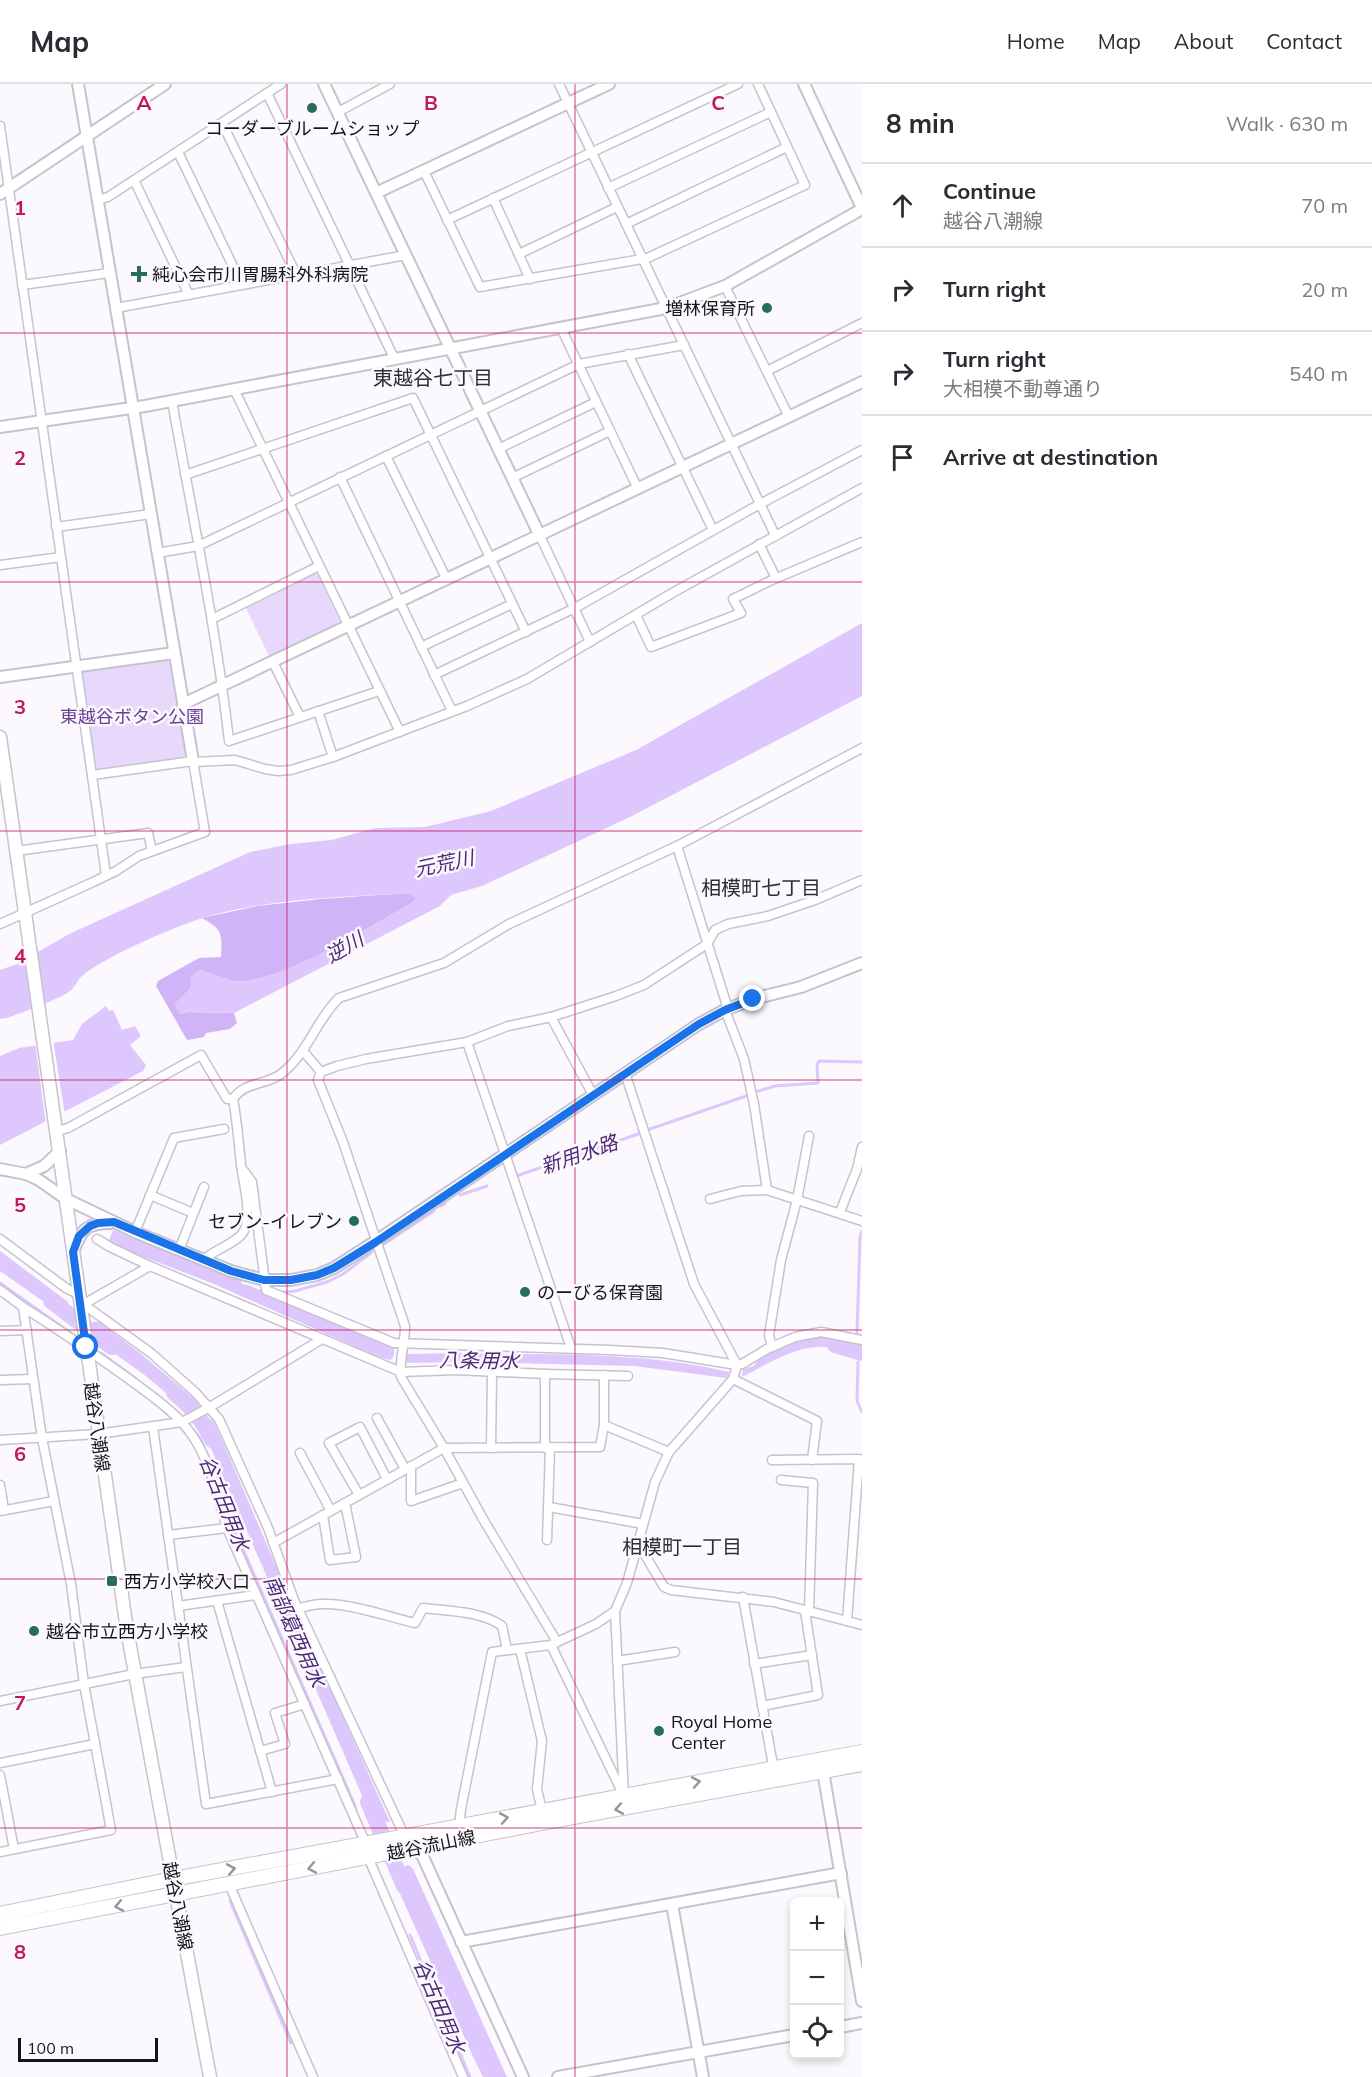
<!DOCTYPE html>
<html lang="en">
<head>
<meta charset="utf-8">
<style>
  :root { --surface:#fff; --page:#f2f2f3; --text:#2b2b33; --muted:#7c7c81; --line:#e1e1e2 }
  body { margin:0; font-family:Mulish,"Noto Sans JP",sans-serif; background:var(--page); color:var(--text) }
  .controls { position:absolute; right:18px; bottom:18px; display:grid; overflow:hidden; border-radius:9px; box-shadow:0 3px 9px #0003 }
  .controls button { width:54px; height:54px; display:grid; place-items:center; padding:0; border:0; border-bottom:2px solid var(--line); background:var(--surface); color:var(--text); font:30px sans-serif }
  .scale { position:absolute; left:18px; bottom:15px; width:140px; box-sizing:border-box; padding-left:6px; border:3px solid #161419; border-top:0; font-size:16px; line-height:21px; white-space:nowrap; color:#161419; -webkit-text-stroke:4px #fbf9fe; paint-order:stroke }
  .stop { position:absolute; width:18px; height:18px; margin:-14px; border:4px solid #1a73e8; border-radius:50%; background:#fff }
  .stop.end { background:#1a73e8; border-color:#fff; box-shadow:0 2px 6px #0008 }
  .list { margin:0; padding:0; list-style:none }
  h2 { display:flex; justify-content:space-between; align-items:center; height:78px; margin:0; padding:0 24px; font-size:26px }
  h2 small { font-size:20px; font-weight:400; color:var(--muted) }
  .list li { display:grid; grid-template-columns:39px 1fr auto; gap:18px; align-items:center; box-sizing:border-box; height:84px; padding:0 24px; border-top:2px solid var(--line) }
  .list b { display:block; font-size:22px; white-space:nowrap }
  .list p { margin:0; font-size:20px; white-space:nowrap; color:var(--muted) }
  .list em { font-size:20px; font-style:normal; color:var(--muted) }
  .icon { flex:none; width:33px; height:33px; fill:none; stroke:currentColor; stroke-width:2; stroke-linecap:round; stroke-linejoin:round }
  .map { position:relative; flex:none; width:862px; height:1993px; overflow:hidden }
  header { display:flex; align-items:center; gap:36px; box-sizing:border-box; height:84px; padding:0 30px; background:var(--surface); border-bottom:2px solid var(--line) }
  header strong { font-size:28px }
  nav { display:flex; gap:33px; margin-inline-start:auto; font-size:21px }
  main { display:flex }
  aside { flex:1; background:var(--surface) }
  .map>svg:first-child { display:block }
  .green { fill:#e7d8fc }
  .forest { fill:#d1b4f7 }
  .water { fill:#dec7fd }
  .pier { fill:#fbf9fe }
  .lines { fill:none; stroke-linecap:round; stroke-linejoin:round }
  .stream { stroke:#dec7fd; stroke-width:3 }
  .river { stroke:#dec7fd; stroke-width:16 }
  .minor-casing { stroke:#c7c2cf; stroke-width:11 }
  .tertiary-casing { stroke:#c7c2cf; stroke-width:14 }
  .secondary-casing { stroke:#c7c2cf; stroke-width:15 }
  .primary-casing { stroke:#c7c2cf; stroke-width:16 }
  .minor { stroke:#fff; stroke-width:8 }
  .tertiary { stroke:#fff; stroke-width:10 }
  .secondary { stroke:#fff; stroke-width:12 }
  .primary { stroke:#fff; stroke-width:14 }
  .oneway { stroke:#969598 }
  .route { stroke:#1a73e8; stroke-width:8 }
  .grid { fill:none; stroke:#c2185b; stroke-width:1.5; stroke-opacity:0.55 }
  .poi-dot { fill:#286c5e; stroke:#fbf9fe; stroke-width:2 }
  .labels { text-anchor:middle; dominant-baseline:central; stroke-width:5; stroke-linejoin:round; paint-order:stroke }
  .poi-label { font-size:18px; fill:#161419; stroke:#fbf9fe; text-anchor:start }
  .park-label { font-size:18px; fill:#684290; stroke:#fbf9fe }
  .street-label { font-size:18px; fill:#161419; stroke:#fbf9fe }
  .neighbourhood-label { font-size:20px; fill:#312d37; stroke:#fbf9fe }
  .water-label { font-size:20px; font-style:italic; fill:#4f2975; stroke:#fbf9fe }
  .grid-label { font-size:20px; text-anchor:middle; font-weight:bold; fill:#c2185b; stroke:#fbf9fe; stroke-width:5; stroke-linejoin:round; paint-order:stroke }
</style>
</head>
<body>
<header>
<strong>Map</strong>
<nav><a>Home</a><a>Map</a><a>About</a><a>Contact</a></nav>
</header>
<main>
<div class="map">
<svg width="862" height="1993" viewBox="0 0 862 1993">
  <rect width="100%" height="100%" fill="#fbf9fe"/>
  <g class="green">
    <polygon points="313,489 318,491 341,540 270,574 245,522"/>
    <polygon points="164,574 169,579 186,670 182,675 98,687 94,684 81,591 85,585"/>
  </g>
  <path class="forest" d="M408,809L417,814L412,819C374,840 277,902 235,897C224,895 211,889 200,886L190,905L175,920L181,930L187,928L234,929L237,939L230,945L206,949L204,953L187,956L156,902L158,897L199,874L221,873C222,849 223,846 202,834L257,822L321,815Z"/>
  <g class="water">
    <path d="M862,539V612L630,733L482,802L451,811L440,822L234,929L187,928L180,930L174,920L190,905L191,892L200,886C211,889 224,895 235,897C277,902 374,840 412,819L416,814L408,809C335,814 251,814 183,841C157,851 101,875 81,893C77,897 75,903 70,907C60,915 21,929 7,934L0,935V886L17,880L69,850L250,768L291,760L331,756L376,744L425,743L491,727L636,666Z"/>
    <polygon points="106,922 109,927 113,926 122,946 135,942 141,952 130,961 146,981 143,987 0,1061 0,972 19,964 73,956 82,940"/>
    <polygon points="113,1146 241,1196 242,1200 248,1201 394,1263 394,1271 391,1276 378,1273 214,1200 108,1159"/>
    <polygon points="0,1167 68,1218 70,1236 0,1187"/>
    <polygon points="93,1238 99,1238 140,1269 198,1318 186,1326 146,1292 97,1257"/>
    <path d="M826,1254L854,1259V1271C843,1267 830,1262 817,1263C791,1264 765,1282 742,1293L743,1285L754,1282C760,1269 784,1260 798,1256C807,1253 817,1254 826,1254Z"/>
    <path d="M461,1269C550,1271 642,1267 729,1288L727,1294L634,1282L461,1278L407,1279V1270Z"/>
    <polygon points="208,1334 213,1336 219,1349 291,1517 390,1738 372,1737 367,1729 367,1723 206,1353 195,1340"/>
    <polygon points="409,1781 413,1785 507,1993 483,1993 475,1977 393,1794 390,1785"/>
  </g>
  <polygon class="pier" points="53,956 65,1031 46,1041 35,959"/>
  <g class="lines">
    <g class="stream">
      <polyline points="758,1007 775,1002 818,999 817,981 819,977 862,978"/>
      <polyline points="650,1045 749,1011"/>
      <polyline points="516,1092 641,1049"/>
      <polyline points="460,1111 487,1102"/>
      <polyline points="441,1122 445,1120"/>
      <polyline points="384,1160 434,1127"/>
      <polyline points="0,1199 75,1252"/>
      <polyline points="283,1210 284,1208 295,1207 327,1198 343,1190 371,1169"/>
      <polyline points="857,1249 860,1153 862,1147"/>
      <polyline points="101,1269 136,1295"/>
      <polyline points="858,1278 857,1317 862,1328"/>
      <polyline points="153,1308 180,1330"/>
      <polyline points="193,1346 200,1354 212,1381"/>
      <polyline points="225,1424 356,1724"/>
      <polyline points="230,1817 291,1959"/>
      <polyline points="410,1851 470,1993"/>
    </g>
    <g class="river">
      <polyline points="51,1217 112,1263"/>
      <polyline points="835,1261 862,1269"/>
      <path d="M174,1309C189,1320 204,1338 212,1356"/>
      <polyline points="368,1718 404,1802"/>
    </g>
    <g class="minor-casing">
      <g id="minor">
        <polyline points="559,0 775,451"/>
        <polyline points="267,9 395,276"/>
        <polyline points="338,28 390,0"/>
        <polyline points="222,39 296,190"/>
        <polyline points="0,42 106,791"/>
        <polyline points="178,68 242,201"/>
        <polyline points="424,87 480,203 642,175"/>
        <polyline points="134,96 189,211"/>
        <polyline points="608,104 771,28"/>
        <polyline points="493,114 530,195"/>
        <polyline points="97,116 108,113 134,96 281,0"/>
        <polyline points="447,136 738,0"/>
        <polyline points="626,140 787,63"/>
        <polyline points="519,170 617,123"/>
        <polyline points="643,176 805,101 758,0"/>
        <polyline points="22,201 109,189"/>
        <polyline points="725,202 789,333"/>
        <polyline points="116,224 406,171"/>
        <polyline points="561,244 638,405"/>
        <polyline points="628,270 713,446"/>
        <polyline points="767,287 862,239"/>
        <polyline points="234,305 400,648"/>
        <path d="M172,317C192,430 216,543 229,657L379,607"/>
        <polyline points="498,365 596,318"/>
        <polyline points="386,372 447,496"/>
        <polyline points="185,391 413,314 526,548"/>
        <polyline points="340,393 452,627"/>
        <polyline points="512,394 610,347"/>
        <polyline points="56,443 151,430"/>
        <polyline points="540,452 590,558"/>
        <polyline points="759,460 776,494"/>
        <polyline points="157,469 198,462 579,280 684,261"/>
        <polyline points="0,481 61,473"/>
        <polyline points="636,531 651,563 741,529 733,515 772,496 862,458"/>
        <polyline points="212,535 319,482"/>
        <polyline points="421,563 512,520"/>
        <polyline points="273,578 300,633"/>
        <polyline points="434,591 575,524 760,420 862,366"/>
        <polyline points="318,627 333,673"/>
        <polyline points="194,678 235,676 265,685 278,687 291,686 333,673 467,622 527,595 674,508 862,404"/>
        <polyline points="677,762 728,925"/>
        <polyline points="16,767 148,749 152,767"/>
        <polyline points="0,840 91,799 116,787 139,772 205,748 193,677 92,691"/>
        <polyline points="725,926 744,975 754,1020 767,1106"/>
        <polyline points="551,933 593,1011"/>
        <polyline points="467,958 571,1264"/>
        <polyline points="303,967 321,988"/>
        <path d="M321,988L318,996L343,1058L405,1242C405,1259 399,1276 401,1293L444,1364L483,1435L557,1558"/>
        <polyline points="321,988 337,982 366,975 467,958 508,942 551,933 616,912 644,901 707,860 715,846 728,840 768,832 815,816 862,796"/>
        <polyline points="57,1047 68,1044 201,971 227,1015 233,1015"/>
        <polyline points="244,1087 252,1098 266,1206 394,1259 610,1266 663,1269 737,1281 742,1280 767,1265 795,1253 821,1248 862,1256"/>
        <polyline points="150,1111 193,1129"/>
        <polyline points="710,1115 741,1107 767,1106 862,1137"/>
        <polyline points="840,1128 857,1085 862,1063"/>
        <polyline points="135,1148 174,1054 224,1045"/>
        <polyline points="0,1155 66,1204 78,1210"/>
        <polyline points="97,1155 110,1163 150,1182"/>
        <polyline points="179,1166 204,1103"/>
        <path d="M203,1176C214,1166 234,1160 242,1150C254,1136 243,1097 241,1081C239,1059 237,1037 233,1015C243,1000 259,1001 274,994C279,992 285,987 289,983C310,963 318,934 339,914L444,879L509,840L677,762L862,664"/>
        <polyline points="0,1206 23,1223 42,1354 71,1500 84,1600 111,1746 0,1768"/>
        <polyline points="79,1217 151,1269 195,1308 219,1335 268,1444 294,1516 405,1753"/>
        <polyline points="84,1220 150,1182 401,1288 455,1286 545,1290 545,1364"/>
        <path d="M23,1223C61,1247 97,1272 133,1298C155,1314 179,1331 194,1354C211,1381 218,1414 227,1444"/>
        <polyline points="0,1247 27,1246"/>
        <polyline points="772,1263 769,1251 781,1176 797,1116 809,1052"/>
        <polyline points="545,1290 628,1292"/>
        <polyline points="733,1295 817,1337 812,1376"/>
        <polyline points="0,1296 33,1295"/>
        <polyline points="377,1334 405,1385"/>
        <polyline points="604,1341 669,1368"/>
        <polyline points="153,1343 206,1720 338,1695"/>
        <polyline points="0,1356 98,1350 182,1338 210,1323 322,1255"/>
        <polyline points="491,1364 492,1288"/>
        <polyline points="300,1369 331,1427"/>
        <polyline points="772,1376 859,1375 847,1537"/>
        <polyline points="411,1382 411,1417 463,1399"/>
        <polyline points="781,1396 813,1399 809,1528"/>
        <polyline points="0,1401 4,1426"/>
        <polyline points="359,1411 329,1359 360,1343 387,1395"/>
        <polyline points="549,1423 643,1440"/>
        <polyline points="0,1427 54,1417"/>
        <polyline points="323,1431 330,1476 356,1473 345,1419"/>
        <polyline points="168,1451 227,1444 366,1760"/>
        <polyline points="547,1456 550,1364"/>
        <polyline points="273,1459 444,1364 600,1363 604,1341 604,1291"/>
        <polyline points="639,1461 664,1503 671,1506 774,1518 862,1541"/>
        <polyline points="743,1513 774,1687"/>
        <polyline points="217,1517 272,1708"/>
        <polyline points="178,1522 256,1511"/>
        <path d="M299,1525C329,1510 383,1532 415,1539L423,1524C449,1527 481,1527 502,1542L507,1566"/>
        <polyline points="551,1561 621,1706"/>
        <polyline points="520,1565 542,1657 537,1705 542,1727"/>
        <polyline points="617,1577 675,1568"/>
        <polyline points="754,1580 812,1571"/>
        <polyline points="0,1617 134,1590 186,1583"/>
        <polyline points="762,1622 818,1611 805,1527"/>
        <polyline points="260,1667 285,1660 275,1629 305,1620"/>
        <polyline points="0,1679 95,1660"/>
        <polyline points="0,1691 14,1765"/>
        <polyline points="624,1712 615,1527 627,1499 655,1398 669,1368 733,1295 737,1281 694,1200 625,989"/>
        <polyline points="459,1742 461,1725 492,1568 551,1561 596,1540 615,1527"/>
        <polyline points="368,1773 463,1993"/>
        <polyline points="229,1800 313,1993"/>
      </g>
    </g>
    <g class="tertiary-casing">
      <g id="tertiary">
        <polyline points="78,0 193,677"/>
        <polyline points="324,0 540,452"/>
        <polyline points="804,0 862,124"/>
        <polyline points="376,109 609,0"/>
        <polyline points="0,110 165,0"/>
        <polyline points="0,343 145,322 666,224 725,202 862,125"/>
        <polyline points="0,593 174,569"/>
        <polyline points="183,620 862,298"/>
        <polyline points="0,1085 26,1090 39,1096 66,1115 135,1148 231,1187 264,1196 291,1196 317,1191 334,1184 376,1157 699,940 725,926 753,915 801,903 862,879"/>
        <polyline points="26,1090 44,1082 60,1067"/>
        <path d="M73,1168C81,1146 86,1139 110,1139"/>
        <polyline points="823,1687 862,1917"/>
        <polyline points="411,1758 423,1773 523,1993"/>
        <polyline points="672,1820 703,1993"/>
        <polyline points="461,1858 841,1789"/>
        <polyline points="840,1943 862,1939"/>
        <polyline points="558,1993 794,1951"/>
      </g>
    </g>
    <g class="secondary-casing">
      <polyline id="secondary" points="0,653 127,1546 210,1993"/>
    </g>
    <g class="primary-casing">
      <g id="primary">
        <polyline points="0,1830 173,1795 862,1668"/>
        <polyline points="0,1844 547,1738 862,1680"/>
      </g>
    </g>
    <use href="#minor" class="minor"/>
    <use href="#tertiary" class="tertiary"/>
    <use href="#secondary" class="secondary"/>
    <use href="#primary" class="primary"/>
  </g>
  <defs><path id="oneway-chevron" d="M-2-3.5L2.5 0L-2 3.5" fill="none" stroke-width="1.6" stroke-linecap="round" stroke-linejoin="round" transform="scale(1.5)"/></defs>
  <g class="oneway">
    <use href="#oneway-chevron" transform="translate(696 1698) rotate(-10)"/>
    <use href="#oneway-chevron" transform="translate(619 1725) rotate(170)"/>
    <use href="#oneway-chevron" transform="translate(504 1734) rotate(-10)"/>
    <use href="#oneway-chevron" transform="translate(312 1784) rotate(169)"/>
    <use href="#oneway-chevron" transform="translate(231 1785) rotate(-10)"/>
    <use href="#oneway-chevron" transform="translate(119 1822) rotate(169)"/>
  </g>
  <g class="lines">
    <polyline class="route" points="86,1263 73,1168 79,1152 90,1142 98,1139 114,1138 231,1187 264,1196 291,1196 317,1191 334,1184 376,1158 699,940 725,926 753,915"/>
  </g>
  <path class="grid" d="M287,0V1993M575,0V1993M0,249H862M0,498H862M0,747H862M0,996H862M0,1246H862M0,1495H862M0,1744H862"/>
  <g class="poi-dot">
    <circle cx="312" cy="24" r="6"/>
    <path d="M136 181h6v6h6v6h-6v6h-6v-6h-6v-6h6z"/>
    <circle cx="767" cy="224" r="6"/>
    <circle cx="354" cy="1137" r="6"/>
    <circle cx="525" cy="1208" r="6"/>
    <rect x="106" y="1491" width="12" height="12" rx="3"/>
    <circle cx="34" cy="1547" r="6"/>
    <circle cx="659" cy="1647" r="6"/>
  </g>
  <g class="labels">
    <g class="poi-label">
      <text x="312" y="44" text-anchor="middle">コーダーブルームショップ</text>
      <text x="152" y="190">純心会市川胃腸科外科病院</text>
      <text x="755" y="224" text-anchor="end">増林保育所</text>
      <text x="342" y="1137" text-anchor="end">セブン-イレブン</text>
      <text x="537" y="1208">のーびる保育園</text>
      <text x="124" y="1497">西方小学校入口</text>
      <text x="46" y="1547">越谷市立西方小学校</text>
      <text x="671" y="1637">Royal Home<tspan x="671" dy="21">Center</tspan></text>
    </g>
    <g class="park-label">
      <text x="132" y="632">東越谷ボタン公園</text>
    </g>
    <g class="street-label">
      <text transform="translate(97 1343) rotate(82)">越谷八潮線</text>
      <text transform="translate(431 1761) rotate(-11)">越谷流山線</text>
      <text transform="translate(178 1822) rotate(79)">越谷八潮線</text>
    </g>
    <g class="neighbourhood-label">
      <text x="433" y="293">東越谷七丁目</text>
      <text x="761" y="803">相模町七丁目</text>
      <text x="682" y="1462">相模町一丁目</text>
    </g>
    <g class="water-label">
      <text transform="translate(444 779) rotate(-12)">元荒川</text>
      <text transform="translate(344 863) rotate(-30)">逆川</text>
      <text transform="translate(579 1070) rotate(-19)">新用水路</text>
      <text transform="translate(479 1276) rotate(1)">八条用水</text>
      <text transform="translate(225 1419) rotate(68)">谷古田用水</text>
      <text transform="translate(295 1547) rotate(66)">南部葛西用水</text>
      <text transform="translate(440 1922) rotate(67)">谷古田用水</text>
    </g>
  </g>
  <g class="grid-label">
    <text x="144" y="26">A</text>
    <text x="431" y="26">B</text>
    <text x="718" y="26">C</text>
    <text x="20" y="131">1</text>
    <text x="20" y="381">2</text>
    <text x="20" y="630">3</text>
    <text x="20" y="879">4</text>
    <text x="20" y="1128">5</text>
    <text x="20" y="1377">6</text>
    <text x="20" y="1626">7</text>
    <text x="20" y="1875">8</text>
  </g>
</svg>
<div class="controls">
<button>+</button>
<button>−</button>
<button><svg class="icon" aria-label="locate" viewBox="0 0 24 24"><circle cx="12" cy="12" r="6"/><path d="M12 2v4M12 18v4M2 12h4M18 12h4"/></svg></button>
</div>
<div class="scale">100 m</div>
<div class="stop" style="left:86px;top:1263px"></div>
<div class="stop end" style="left:753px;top:915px"></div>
</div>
<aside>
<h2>8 min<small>Walk · 630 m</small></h2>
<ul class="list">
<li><svg class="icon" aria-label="ahead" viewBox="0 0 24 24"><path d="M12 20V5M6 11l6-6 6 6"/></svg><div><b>Continue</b><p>越谷八潮線</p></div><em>70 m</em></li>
<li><svg class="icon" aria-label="right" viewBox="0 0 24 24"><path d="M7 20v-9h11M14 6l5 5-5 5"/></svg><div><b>Turn right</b></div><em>20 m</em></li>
<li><svg class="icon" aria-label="right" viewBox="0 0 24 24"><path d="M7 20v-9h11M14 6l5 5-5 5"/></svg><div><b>Turn right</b><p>大相模不動尊通り</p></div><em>540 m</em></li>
<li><svg class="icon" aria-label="arrive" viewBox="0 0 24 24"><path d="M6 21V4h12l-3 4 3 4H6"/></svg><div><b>Arrive at destination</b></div></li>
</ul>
</aside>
</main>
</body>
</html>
